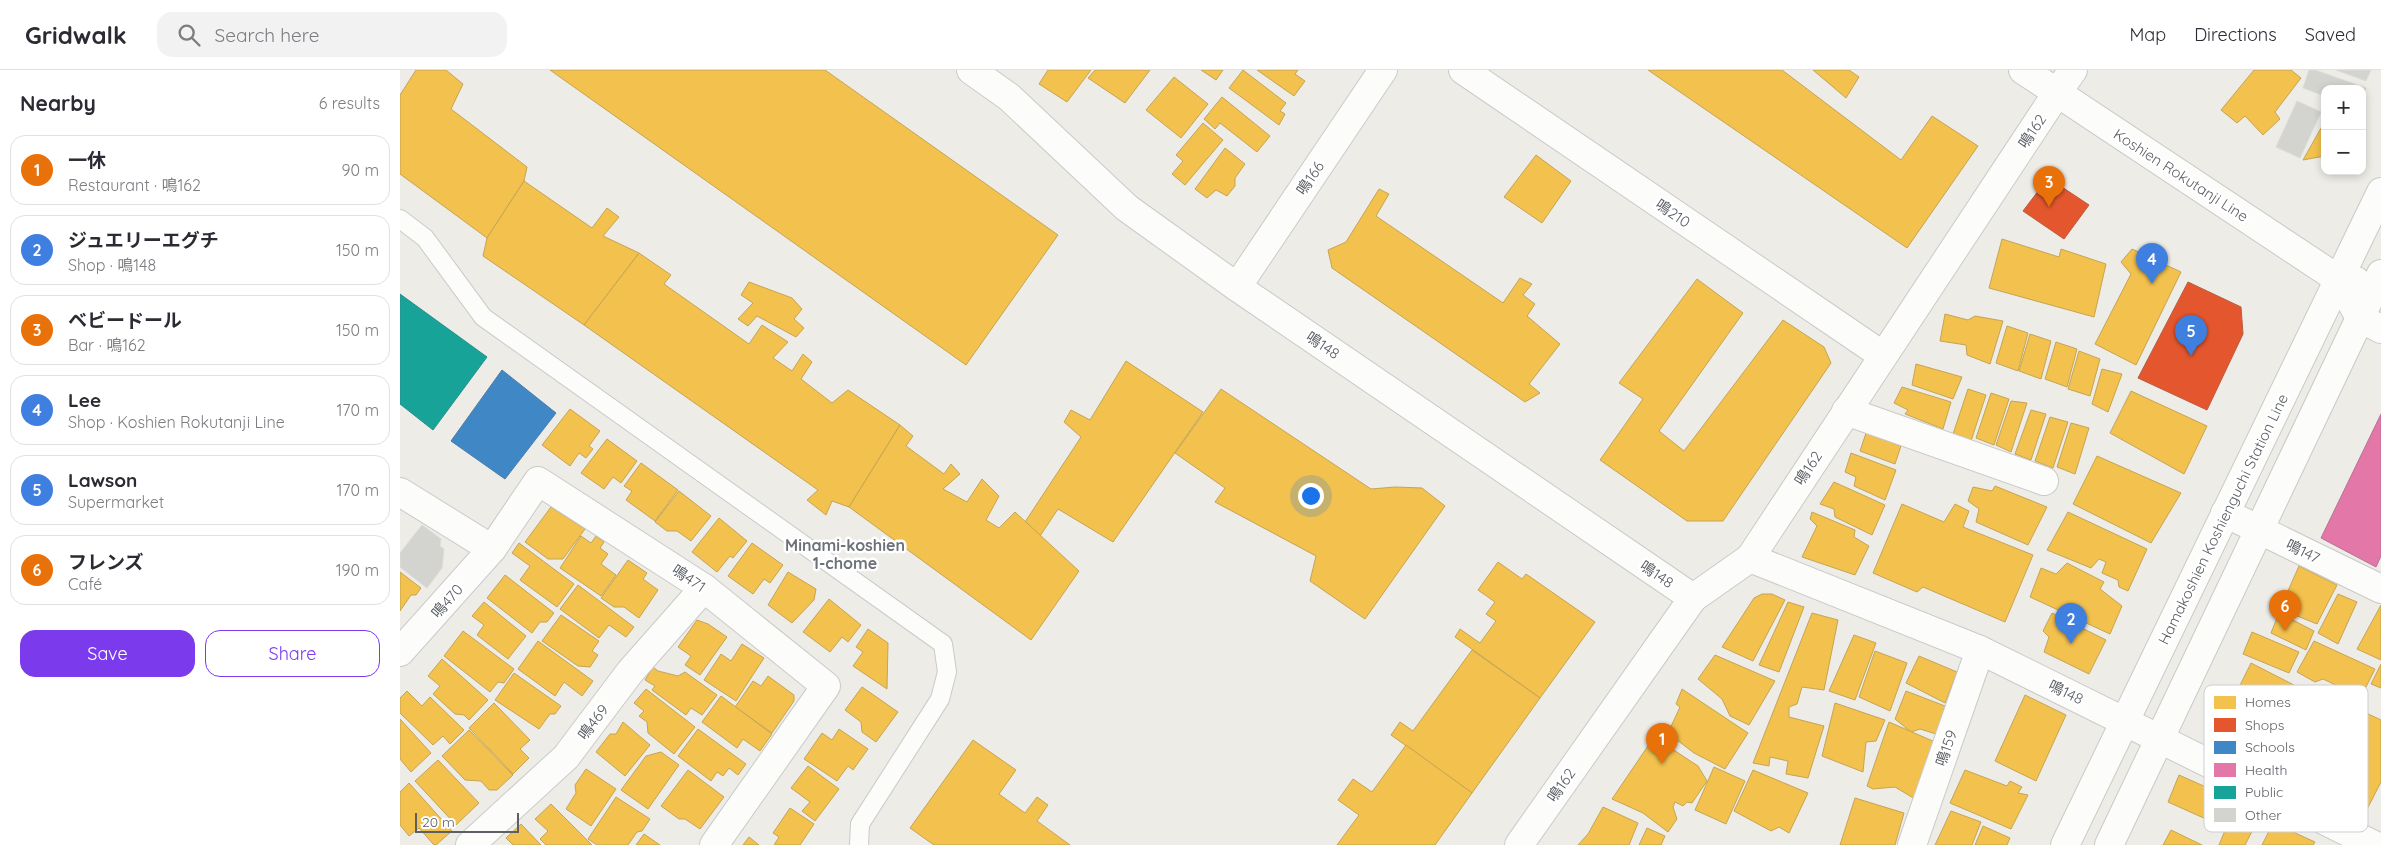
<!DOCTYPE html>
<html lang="en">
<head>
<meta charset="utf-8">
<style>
  :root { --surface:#fff; --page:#f2f2f3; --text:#2b2b33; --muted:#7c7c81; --line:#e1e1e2; --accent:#7c3aed }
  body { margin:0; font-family:Quicksand,"Noto Sans JP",sans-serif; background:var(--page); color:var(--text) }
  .controls { position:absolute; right:15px; top:15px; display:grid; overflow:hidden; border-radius:10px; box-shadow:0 2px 8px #0003 }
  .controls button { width:45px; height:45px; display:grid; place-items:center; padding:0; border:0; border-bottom:1px solid var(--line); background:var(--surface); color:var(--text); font:25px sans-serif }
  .scale { position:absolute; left:15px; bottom:12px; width:104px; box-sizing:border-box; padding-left:5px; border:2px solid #5c6065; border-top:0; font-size:14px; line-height:18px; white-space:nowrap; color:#5c6065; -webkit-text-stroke:4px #fff; paint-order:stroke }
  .you { position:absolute; left:910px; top:425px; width:18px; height:18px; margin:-12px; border:4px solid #fff; border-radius:50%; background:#1a73e8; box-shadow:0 0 0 8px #1a73e833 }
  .badge { display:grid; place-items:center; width:32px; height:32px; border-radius:50%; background:var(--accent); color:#fff; font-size:16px; font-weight:700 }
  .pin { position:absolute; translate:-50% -41px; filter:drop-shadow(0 1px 2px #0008) }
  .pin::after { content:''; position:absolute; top:26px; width:18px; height:15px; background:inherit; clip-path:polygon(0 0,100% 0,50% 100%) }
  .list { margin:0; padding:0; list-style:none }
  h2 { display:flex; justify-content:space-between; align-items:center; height:65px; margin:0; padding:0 20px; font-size:21px }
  h2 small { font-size:16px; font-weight:400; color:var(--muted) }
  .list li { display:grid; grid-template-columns:32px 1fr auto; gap:15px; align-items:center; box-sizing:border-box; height:70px; margin:0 10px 10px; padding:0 10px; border:1px solid var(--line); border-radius:15px }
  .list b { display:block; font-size:19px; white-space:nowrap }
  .list p { margin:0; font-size:16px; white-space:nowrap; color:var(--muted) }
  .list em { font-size:16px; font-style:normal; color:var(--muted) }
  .actions { display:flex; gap:10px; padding:15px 20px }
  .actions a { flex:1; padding:11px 0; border:1px solid var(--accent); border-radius:15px; text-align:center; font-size:18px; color:var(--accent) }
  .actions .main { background:var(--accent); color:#fff }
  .icon { flex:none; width:28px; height:28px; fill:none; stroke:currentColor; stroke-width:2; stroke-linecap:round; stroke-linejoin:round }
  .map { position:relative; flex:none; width:1981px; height:775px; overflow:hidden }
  header { display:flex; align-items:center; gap:30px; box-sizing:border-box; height:70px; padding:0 25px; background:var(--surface); border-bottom:1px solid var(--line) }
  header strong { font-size:24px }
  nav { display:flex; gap:28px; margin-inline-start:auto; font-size:18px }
  .search { width:350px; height:45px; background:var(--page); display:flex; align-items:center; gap:12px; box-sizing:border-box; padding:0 18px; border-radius:15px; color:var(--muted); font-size:19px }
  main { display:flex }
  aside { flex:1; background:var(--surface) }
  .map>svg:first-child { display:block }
  .homes { fill:#f2c14e; stroke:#c5a455 }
  .shops { fill:#e4572e; stroke:#bb5a3e }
  .schools { fill:#3f88c5; stroke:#487ca8 }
  .health { fill:#e377a8; stroke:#ba7094 }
  .public { fill:#17a398; stroke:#2c8f89 }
  .building { fill:#d3d3d0; stroke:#dcdbd6 }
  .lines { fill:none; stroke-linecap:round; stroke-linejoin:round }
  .service-casing { stroke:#cacac9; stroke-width:20 }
  .minor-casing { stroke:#cacac9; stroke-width:30 }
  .tertiary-casing { stroke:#cacac9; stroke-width:30 }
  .secondary-casing { stroke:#c9c9c7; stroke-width:30 }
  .service { stroke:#fcfcfb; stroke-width:18 }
  .minor { stroke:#fcfcfb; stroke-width:28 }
  .tertiary { stroke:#fcfcfb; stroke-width:28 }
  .secondary { stroke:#fcfcfb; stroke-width:28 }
  .labels { text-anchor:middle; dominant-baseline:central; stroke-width:5; stroke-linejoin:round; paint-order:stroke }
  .street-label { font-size:15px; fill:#5c6065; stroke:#fff }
  .neighbourhood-label { font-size:16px; font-weight:bold; fill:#6d7278; stroke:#fff }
  .key { fill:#fff; stroke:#cecfd1; stroke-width:1 }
  .key-label { font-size:14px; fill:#5c6065 }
</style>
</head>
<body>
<header>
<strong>Gridwalk</strong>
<div class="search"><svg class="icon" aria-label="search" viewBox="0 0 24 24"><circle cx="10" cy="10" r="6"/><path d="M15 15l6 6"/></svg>Search here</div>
<nav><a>Map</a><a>Directions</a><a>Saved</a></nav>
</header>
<main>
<aside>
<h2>Nearby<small>6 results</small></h2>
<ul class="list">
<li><span class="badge" style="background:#e8710a">1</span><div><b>一休</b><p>Restaurant · 鳴162</p></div><em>90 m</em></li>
<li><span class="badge" style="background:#3f7fe0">2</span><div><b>ジュエリーエグチ</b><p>Shop · 鳴148</p></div><em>150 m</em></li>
<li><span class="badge" style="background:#e8710a">3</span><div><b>ベビードール</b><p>Bar · 鳴162</p></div><em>150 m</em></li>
<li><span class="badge" style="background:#3f7fe0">4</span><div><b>Lee</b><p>Shop · Koshien Rokutanji Line</p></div><em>170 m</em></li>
<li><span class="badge" style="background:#3f7fe0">5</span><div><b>Lawson</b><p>Supermarket</p></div><em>170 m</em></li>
<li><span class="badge" style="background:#e8710a">6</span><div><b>フレンズ</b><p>Café</p></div><em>190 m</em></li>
</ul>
<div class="actions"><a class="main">Save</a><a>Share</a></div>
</aside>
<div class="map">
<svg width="1981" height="775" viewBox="0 0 1981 775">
  <rect width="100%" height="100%" fill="#edece7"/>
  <g class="homes">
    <polygon points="16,0 46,0 63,14 51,39 127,97 124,111 87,168 0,104 0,25"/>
    <polygon points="150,0 425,0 658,165 566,295"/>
    <polygon points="648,0 691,0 667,32 639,14"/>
    <polygon points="695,0 750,0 725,33 688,8"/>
    <polygon points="801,0 823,0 816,10"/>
    <polygon points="843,0 886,33 880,41 885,44 879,55 829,18"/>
    <polygon points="857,0 898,0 895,4 905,11 894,26"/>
    <polygon points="1248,0 1382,0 1501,90 1532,46 1578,76 1507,178"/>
    <polygon points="1413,0 1449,0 1459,7 1446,28"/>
    <polygon points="1854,0 1891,0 1901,8 1875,42 1880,49 1863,65 1845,46 1837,53 1821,40"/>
    <polygon points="774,7 808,34 781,68 746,40"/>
    <polygon points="822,27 870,66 857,82 820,53 815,59 804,49"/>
    <polygon points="1925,51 1925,86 1903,90"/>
    <polygon points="803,53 823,70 785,115 772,104 783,91 776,85"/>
    <polygon points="825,78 845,94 835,108 835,116 827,126 816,120 807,128 795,119"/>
    <polygon points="1136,85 1171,111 1142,153 1104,127"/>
    <polygon points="124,111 192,158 207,138 219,147 203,166 239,183 184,255 83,186 87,168"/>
    <polygon points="979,119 989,124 976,146 1103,233 1120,208 1132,214 1123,225 1135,234 1127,246 1160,274 1129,314 1140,323 1125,332 932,198 928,180 946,172"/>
    <polygon points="1602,169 1659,187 1661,179 1706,194 1694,247 1589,218"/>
    <polygon points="1732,179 1781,202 1736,295 1695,274 1731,204 1721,192"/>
    <polygon points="239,183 271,205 264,214 349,274 362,255 388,272 373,288 392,301 403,284 412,292 401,309 432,333 448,320 500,355 449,437 432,431 426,445 407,430 418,420 184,255"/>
    <polygon points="1297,209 1343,243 1259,361 1284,381 1383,250 1424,277 1431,293 1323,451 1287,451 1200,390 1243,329 1219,313"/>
    <polygon points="349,212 392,228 402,239 394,249 404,258 396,267 357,246 348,256 338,249 353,233 341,225"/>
    <polygon points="1545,244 1568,250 1575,246 1603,251 1590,294 1567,285 1566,275 1540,271"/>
    <polygon points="1607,256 1628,263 1618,301 1596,293"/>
    <polygon points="1630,264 1651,271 1641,309 1619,301"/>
    <polygon points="1656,272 1677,279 1667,317 1645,309"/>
    <polygon points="1679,281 1700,289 1690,326 1668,319"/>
    <polygon points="726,291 803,342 713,472 658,439 640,466 625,452 681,367 664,352 671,340 690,350"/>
    <polygon points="1516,294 1562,307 1553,329 1512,315"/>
    <polygon points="1702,299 1722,304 1708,342 1692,334"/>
    <polygon points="1502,317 1551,332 1543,359 1505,344 1508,340 1494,333"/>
    <polygon points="821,319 971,419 995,417 1022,418 1045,436 965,549 910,511 916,486 815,432 825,418 775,383"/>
    <polygon points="1568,319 1586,325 1571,371 1553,364"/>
    <polygon points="1731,321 1807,356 1784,404 1710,363"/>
    <polygon points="1591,323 1609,329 1594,375 1576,368"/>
    <polygon points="1611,331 1627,333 1611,382 1596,375"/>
    <polygon points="170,339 200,361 189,376 193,379 186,388 179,383 170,396 142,375"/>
    <polygon points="1631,340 1646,344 1631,390 1615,384"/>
    <polygon points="1650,347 1668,352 1653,398 1635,391"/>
    <polygon points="1671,353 1689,358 1675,404 1657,397"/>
    <polygon points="500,355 513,366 506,376 544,404 551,394 560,404 543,419 567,432 582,409 599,426 586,450 599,458 615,442 679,501 631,570 449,437"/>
    <polygon points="1466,363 1501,376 1495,394 1460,381"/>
    <polygon points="207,369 237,391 221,413 213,407 204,419 181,403"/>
    <polygon points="1451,383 1496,400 1485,430 1454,416 1456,407 1445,402"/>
    <polygon points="1697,386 1781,423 1751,473 1673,434"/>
    <polygon points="241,393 278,420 255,451 226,430 232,421 224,416"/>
    <polygon points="1434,412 1485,435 1472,465 1435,447 1434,439 1420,434"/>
    <polygon points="1595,416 1647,437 1628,475 1576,452 1579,439 1568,431 1573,417 1592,421"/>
    <polygon points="279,421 311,446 291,471 277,461 267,461 255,452"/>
    <polygon points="1502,434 1544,452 1555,434 1569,441 1563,457 1633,485 1605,552 1523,517 1517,522 1473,503"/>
    <polygon points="151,437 185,459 163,489 148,489 125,472"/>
    <polygon points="1412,442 1455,460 1454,467 1469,476 1455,505 1402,487 1417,456 1410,449"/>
    <polygon points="1668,442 1747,479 1728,521 1719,517 1718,510 1702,503 1706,492 1699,489 1691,498 1647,480"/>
    <polygon points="319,448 347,471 333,488 330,486 317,502 292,482"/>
    <polygon points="181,466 191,473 196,466 204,472 200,478 208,484 201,494 216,505 201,526 160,498"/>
    <polygon points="119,473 174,514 157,537 120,510 130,496 112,483"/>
    <polygon points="352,473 383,495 370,513 364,509 353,524 328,506"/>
    <polygon points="228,490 247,503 243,509 258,520 239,548 224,537 214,537 201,528"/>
    <polygon points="1098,492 1122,509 1126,504 1195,552 1140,628 1055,567 1060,559 1080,573 1096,551 1086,544 1095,532 1078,520"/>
    <polygon points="1667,493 1704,512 1700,519 1722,536 1710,564 1630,527 1641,498 1656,504"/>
    <polygon points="1899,496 1937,515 1917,554 1880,539"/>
    <polygon points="0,502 21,518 16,525 11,525 0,541"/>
    <polygon points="388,502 416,519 414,530 392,553 368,535"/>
    <polygon points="105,505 154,543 147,552 140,552 132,563 87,528"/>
    <polygon points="178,515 234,557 226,567 209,555 199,568 160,539"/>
    <polygon points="1362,524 1372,524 1385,530 1353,591 1322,577 1354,528"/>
    <polygon points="1938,524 1957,532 1938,574 1918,563"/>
    <polygon points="429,529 461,555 448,572 442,567 430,582 403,562"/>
    <polygon points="84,532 126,566 108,589 77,565 84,555 72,546"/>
    <polygon points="1388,532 1404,537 1379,602 1359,595"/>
    <polygon points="1981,535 1981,590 1957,579"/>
    <polygon points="1412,543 1438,550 1424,620 1402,617 1397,634 1389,637 1389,647 1424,656 1408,708 1386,704 1388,691 1370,687 1369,696 1353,693"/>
    <polygon points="1652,543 1706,570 1689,604 1644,582 1649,567 1643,561"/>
    <polygon points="1879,543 1914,561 1906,580 1871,563"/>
    <polygon points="161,545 199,571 192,581 198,585 190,597 178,596 142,571"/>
    <polygon points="297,550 308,554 327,567 300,605 285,595 291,586 278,577"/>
    <polygon points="468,559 488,573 487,619 453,596 463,582 456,577"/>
    <polygon points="63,561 114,599 104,613 98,612 90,622 44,586"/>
    <polygon points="1852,562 1899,582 1889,603 1843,584"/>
    <polygon points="1454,565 1476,573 1455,630 1429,621"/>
    <polygon points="138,571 193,611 182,626 164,612 155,626 118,599"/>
    <polygon points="1914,571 1975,599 1961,627 1923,609 1915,612 1897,602"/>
    <polygon points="342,574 364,588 336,631 304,610 321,584 331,591"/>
    <polygon points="1072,580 1140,628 1072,723 991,665 1000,652 1013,661"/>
    <polygon points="1475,581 1507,593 1490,641 1459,627"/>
    <polygon points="1315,585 1375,611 1349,655 1330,646 1322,629 1298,609"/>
    <polygon points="1519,586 1557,602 1545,633 1506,613"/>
    <polygon points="42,589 88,630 69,650 64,645 55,644 33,624 40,616 28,606"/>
    <polygon points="1851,593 1894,615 1853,699 1810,676"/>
    <polygon points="1981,594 1981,618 1971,614"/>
    <polygon points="253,597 258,601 278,606 285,602 317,625 302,645 291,638 286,645 252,620 255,616 245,610"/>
    <polygon points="114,603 161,636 155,644 150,644 139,659 95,630"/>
    <polygon points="368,606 394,625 394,631 372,663 335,637 353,611 361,616"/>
    <polygon points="462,617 498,642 476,672 462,662 461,652 445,640"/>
    <polygon points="246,619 295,657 274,684 248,663 247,652 239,646 244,641 234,633"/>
    <polygon points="1282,619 1348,663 1325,699 1294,683 1268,663 1280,637 1276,634"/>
    <polygon points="7,621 22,636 30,627 64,660 50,674 43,666 33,675 0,643 0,628"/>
    <polygon points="1506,621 1545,636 1536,664 1520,659 1511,662 1495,649"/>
    <polygon points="1625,625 1666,645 1636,711 1595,691"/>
    <polygon points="321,626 372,664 360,681 343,669 337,678 302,652"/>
    <polygon points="94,633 130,670 120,679 129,688 113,704 69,658"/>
    <polygon points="1435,633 1485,650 1476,671 1466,672 1463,702 1422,686"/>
    <polygon points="1962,641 1981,650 1981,712 1961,751 1946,745 1946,735 1918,730 1933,705 1944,708 1952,692 1960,689 1944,679"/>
    <polygon points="0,649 31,683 11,702 0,689"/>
    <polygon points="223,652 250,675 225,706 196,682 210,664 216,664"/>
    <polygon points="1489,652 1535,672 1515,729 1495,717 1473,719 1467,716"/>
    <polygon points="298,659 346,694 338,705 329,698 323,706 317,702 311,711 278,686"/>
    <polygon points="439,659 468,679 453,700 448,696 437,711 404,689 422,663 432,670"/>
    <polygon points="69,660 113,705 97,720 89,720 81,711 65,710 42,686"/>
    <polygon points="1254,667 1298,696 1307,711 1292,733 1287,732 1283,736 1275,732 1273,737 1277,749 1268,762 1243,743 1212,729"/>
    <polygon points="573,670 616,700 599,724 625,743 637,727 648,735 637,751 670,775 534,775 510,758"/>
    <polygon points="1006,675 1072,723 1035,775 937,775 959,745 938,730 953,709 972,722"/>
    <polygon points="261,682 279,695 248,739 221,720 246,686"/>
    <polygon points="38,690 79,733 56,755 15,711"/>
    <polygon points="408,696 439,719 415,751 402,741 410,732 391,718"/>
    <polygon points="1314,697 1345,711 1326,754 1295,740"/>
    <polygon points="186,699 216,719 191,756 166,739 176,723 175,715"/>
    <polygon points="288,700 324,727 300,759 285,749 279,749 261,736"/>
    <polygon points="1353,700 1408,723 1389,763 1379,757 1371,761 1334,741"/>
    <polygon points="1565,700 1607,716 1610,711 1622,717 1618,723 1628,725 1611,759 1550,733"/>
    <polygon points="1779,705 1862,742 1845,775 1819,775 1826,758 1768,732"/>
    <polygon points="9,713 52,761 36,775 34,775 19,758 9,766 0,755 0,722"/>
    <polygon points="216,727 250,749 242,761 237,762 228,775 197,775 188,769"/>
    <polygon points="1455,728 1504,743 1495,775 1440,775"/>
    <polygon points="151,734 192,775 146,775 140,769 148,761 135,749"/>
    <polygon points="1203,737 1238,753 1229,775 1178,775 1188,764"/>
    <polygon points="390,738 414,754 400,775 374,775 379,767 373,763"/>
    <polygon points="1551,741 1581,752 1572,775 1535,775"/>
    <polygon points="1873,753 1915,772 1913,775 1862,775"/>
    <polygon points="121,754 141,775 113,775 106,768"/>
    <polygon points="1583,756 1610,768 1607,775 1575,775"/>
    <polygon points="1247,758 1265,766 1261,775 1239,775"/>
    <polygon points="1771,760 1802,775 1763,775"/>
    <polygon points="244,764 260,775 236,775"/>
    <polygon points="349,767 359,775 343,775"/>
  </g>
  <g class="shops">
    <polygon points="1659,115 1689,135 1664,169 1623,141 1642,116"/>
    <polygon points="1788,212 1841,237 1843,264 1807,340 1738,308"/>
  </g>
  <polygon class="schools" points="102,300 156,343 105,409 51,371"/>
  <polygon class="health" points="1981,344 1981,486 1976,497 1921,468"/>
  <polygon class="public" points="0,224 87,287 33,360 0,334"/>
  <g class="building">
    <polygon points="1909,0 1915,0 1966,18 1962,28 1962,19 1925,19 1925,26 1903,18"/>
    <polygon points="1936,0 1971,0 1966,11"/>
    <polygon points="1897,31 1921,42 1900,88 1876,77"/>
    <polygon points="22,455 41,469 40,476 44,479 42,498 27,518 0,497 0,483"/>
  </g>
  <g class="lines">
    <g class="service-casing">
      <polyline id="service" points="0,149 25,168 83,247 543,574 547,602 540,629 460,754 459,775"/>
    </g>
    <g class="minor-casing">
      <g id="minor">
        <polyline points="1063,0 1482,285"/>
        <polyline points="1657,23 1673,0"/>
        <polyline points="1446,341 1644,411"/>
        <polyline points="0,422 92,479 138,411 304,518 426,616 314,775"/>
        <polyline points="1825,443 1981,519"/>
        <polyline points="1293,528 1350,488 1580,580 1974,775"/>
        <polyline points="0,582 92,479"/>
        <polyline points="70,775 166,687 230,602 304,518"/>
        <polyline points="1512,775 1580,580"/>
      </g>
    </g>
    <g class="tertiary-casing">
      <g id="tertiary">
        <polyline points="571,0 609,27 727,138 837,217 1293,528 1119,775"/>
        <polyline points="837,217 983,0"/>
        <polyline points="1350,488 1657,23"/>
      </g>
    </g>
    <g class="secondary-casing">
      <g id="secondary">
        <polyline points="1623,0 1938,209 1956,211"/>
        <polyline points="1951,232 1960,248 1981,259"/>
        <polyline points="1665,775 1981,122"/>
        <polyline points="1709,775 1981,204"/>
      </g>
    </g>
    <use href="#service" class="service"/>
    <use href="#minor" class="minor"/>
    <use href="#tertiary" class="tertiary"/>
    <use href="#secondary" class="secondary"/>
  </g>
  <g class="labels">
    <g class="street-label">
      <text transform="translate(1632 61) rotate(-56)">鳴162</text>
      <text transform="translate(1781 105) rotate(33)">Koshien Rokutanji Line</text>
      <text transform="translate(910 108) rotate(-56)">鳴166</text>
      <text transform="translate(1273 143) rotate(34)">鳴210</text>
      <text transform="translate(923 275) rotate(34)">鳴148</text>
      <text transform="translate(1408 398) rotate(-57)">鳴162</text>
      <text transform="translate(1823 449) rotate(-64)">Hamakoshien Koshienguchi Station Line</text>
      <text transform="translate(1903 481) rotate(26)">鳴147</text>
      <text transform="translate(1257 504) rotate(34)">鳴148</text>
      <text transform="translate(289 508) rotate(34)">鳴471</text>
      <text transform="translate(47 531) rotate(-49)">鳴470</text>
      <text transform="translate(1666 622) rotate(26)">鳴148</text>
      <text transform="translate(193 652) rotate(-53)">鳴469</text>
      <text transform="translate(1546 678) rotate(-71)">鳴159</text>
      <text transform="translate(1161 715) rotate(-55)">鳴162</text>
    </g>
    <g class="neighbourhood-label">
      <text x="445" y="475">Minami-koshien<tspan x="445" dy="18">1-chome</tspan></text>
    </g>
  </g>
  <rect x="1804" y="615" width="164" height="147" rx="8" class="key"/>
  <rect x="1814" y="626" width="22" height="13" fill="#f2c14e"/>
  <rect x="1814" y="648" width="22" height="14" fill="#e4572e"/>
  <rect x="1814" y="671" width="22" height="13" fill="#3f88c5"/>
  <rect x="1814" y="693" width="22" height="14" fill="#e377a8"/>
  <rect x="1814" y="716" width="22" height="13" fill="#17a398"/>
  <rect x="1814" y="738" width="22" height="14" fill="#d3d3d0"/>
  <g class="key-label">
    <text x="1845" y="637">Homes</text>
    <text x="1845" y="660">Shops</text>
    <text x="1845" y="682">Schools</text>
    <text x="1845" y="705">Health</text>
    <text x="1845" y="727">Public</text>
    <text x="1845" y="750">Other</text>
  </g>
</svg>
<div class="controls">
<button>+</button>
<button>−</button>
</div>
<div class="scale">20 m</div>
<div class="you"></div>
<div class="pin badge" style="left:1262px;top:694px;background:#e8710a">1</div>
<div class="pin badge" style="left:1671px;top:574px;background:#3f7fe0">2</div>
<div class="pin badge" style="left:1649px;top:137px;background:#e8710a">3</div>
<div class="pin badge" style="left:1752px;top:214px;background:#3f7fe0">4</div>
<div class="pin badge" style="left:1791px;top:286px;background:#3f7fe0">5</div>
<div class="pin badge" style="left:1885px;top:561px;background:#e8710a">6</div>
</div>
</main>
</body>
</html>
